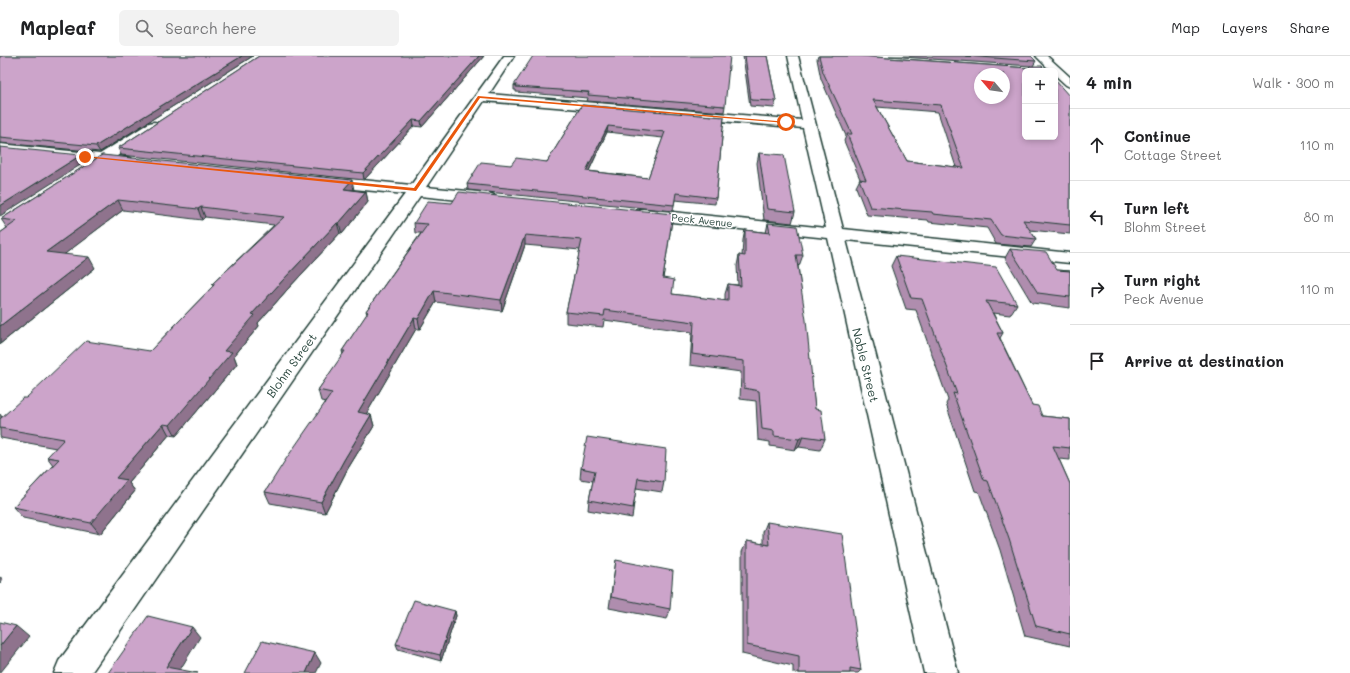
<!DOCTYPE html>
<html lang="en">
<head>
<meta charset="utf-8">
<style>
  :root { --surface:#fff; --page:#f2f2f2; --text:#202124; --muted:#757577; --line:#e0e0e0 }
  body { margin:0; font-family:Mali,sans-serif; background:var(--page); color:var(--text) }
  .controls { position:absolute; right:12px; top:12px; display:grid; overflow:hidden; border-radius:6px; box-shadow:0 2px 6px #0003 }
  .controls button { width:36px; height:36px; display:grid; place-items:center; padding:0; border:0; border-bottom:1px solid var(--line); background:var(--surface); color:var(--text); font:20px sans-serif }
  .compass { position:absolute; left:974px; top:12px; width:36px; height:36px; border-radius:50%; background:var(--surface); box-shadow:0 2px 6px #0003; rotate:299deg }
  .stop { position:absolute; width:12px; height:12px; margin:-9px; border:3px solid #ea580c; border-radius:50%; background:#fff }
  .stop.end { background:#ea580c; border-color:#fff; box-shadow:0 1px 4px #0008 }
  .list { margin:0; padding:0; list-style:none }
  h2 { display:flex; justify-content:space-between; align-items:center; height:52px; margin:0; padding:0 16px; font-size:17px }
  h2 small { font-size:13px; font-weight:400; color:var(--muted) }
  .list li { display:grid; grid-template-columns:26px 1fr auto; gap:12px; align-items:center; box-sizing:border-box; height:72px; padding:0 16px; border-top:1px solid var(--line) }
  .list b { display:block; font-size:15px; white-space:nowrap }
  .list p { margin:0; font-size:13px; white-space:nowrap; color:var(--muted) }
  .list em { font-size:13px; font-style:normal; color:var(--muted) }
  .icon { flex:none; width:22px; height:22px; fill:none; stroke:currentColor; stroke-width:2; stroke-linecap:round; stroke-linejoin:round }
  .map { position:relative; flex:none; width:1070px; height:617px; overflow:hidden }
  header { display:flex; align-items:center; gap:24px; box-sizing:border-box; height:56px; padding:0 20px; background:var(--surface); border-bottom:1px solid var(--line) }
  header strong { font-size:19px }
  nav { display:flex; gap:22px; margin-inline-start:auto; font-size:14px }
  .search { width:280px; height:36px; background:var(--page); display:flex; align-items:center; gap:10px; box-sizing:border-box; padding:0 14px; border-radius:6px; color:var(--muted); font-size:15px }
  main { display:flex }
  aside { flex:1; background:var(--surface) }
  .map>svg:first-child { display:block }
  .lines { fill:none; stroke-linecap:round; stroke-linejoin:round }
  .minor-casing { stroke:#1f3d34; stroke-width:3 }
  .minor { fill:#fff; fill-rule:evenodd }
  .wall { fill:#af8dae; stroke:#1f3d34; fill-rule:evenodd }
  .shaded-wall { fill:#8f738d; stroke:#1f3d34 }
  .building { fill:#cca4ca; stroke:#1f3d34; fill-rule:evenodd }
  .route { fill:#ea580c }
  .labels { text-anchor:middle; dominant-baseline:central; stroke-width:3; stroke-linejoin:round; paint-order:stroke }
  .far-street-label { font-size:10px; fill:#1f3d34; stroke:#fff }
  .street-label { font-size:12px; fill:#1f3d34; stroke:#fff }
</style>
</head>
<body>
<header>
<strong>Mapleaf</strong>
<div class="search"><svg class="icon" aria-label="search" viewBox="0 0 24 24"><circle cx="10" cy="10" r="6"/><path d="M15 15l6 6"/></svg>Search here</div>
<nav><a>Map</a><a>Layers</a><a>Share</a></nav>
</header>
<main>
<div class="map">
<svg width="1070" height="617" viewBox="0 0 1070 617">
  <rect width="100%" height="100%" fill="#fff"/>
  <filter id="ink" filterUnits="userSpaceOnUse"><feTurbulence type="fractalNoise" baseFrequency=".025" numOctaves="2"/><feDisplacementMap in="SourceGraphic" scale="8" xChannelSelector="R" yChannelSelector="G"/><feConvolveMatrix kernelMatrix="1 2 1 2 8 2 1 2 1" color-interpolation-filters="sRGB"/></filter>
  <g filter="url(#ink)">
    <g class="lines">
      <g class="minor-casing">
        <g id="minor">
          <polygon points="504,0 514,0 489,38 802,64 788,0 798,0 843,173 1070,197 1070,207 846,184 958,617 924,617 828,182 643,163 637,162 635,158 637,154 643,153 826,172 803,72 484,45 426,131 488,137 494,139 496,142 494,145 488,147 420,140 91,617 54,617 59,605 405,138 323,130 318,128 315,125 318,122 323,120 411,129"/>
          <polygon points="1036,0 1047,0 1070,21 1070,31 1066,29 1055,19 1055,15 1051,15"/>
          <path d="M154,66L159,67L161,70L159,73L117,100L131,102L133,105L131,108C122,110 113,105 105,108C99,109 98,111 92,109L90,106L0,96V88L100,98L149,67Z"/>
        </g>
      </g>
      <use href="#minor" class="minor"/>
    </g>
    <g class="wall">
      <polygon points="0,0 253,0 100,96 0,87"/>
      <polygon points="259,0 484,0 422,71 414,70 364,124 121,99 118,92"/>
      <polygon points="743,0 767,0 776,45 774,52 750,50"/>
      <path d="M818,0H860L1028,12L1031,10L889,0H1031L1036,5L1033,10L1070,41V178L1030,174L1036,183L1031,191L996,188L987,172L929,166L928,164L867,159L856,131L860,123L844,85L846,80L821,23L817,3ZM877,51L938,56L956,111L907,105Z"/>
      <polygon points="514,29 725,50 724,56 587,45 588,42 516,36 516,34 514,34"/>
      <path d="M582,49L724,61L716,142L715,148L675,144L673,155L468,134L467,128L511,109L547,106ZM607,76L663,82L648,122L589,115Z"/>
      <polygon points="759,97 795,156 792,167 764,164 757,107"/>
      <polygon points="102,99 366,136 368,146 342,178 340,177 286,235 258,267 259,270 234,300 237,308 176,380 169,379 129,427 135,435 100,478 23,462 13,451 53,409 47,401 56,392 1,382 0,380 0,358 2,361 26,342 150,295 213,230 212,228 274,169 205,161 202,164 123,154 64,198 95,212 0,288 0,177 7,172 1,163"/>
      <polygon points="452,147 673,158 663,222 672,238 725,245 725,238 728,228 738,229 737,210 739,199 742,200 743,184 745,174 766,177 768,167 803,199 799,210 798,209 815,353 825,383 820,394 799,391 795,394 770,390 770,386 758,384 756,345 740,343 741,316 690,309 692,276 604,264 603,271 566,267 566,256 580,194 525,189 502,255 436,246 420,273 416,273 366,358 371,359 374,370 347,414 325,457 270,447 265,436 326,346 321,345 318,334 343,299 342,295 367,258 366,255 421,177 415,177 414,167"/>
      <polygon points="1010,193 1057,214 1070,215 1070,252 1032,247 1005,202"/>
      <polygon points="896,200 1017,248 1010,259 993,257 1003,277 1000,282 1032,349 1042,360 1070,363 1070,404 1059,403 1070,428 1070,590 1025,580 1000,494 979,436 975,435 946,348 948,344 916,254 906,253 891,210"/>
      <polygon points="581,412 664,426 662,436 636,432 632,462 588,454 589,444 593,425 580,423"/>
      <polygon points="767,466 861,614 858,617 793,617 793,610 742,598 742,496 747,485 763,488 763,476"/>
      <polygon points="616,504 670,553 667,563 609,552"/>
      <polygon points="455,555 456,560 441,605 398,593 396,588"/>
    </g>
    <g class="shaded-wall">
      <polygon points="242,0 253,0 100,96 96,90"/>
      <polygon points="479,0 484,0 422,71 421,65"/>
      <polygon points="413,64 414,70 364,124 363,117"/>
      <polygon points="608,70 607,76 586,121 586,115"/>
      <polygon points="81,99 85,106 0,160 0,150"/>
      <polygon points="352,124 354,134 344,133"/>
      <polygon points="366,136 368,146 342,178 339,167"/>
      <polygon points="118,144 123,154 53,207 46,196"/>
      <polygon points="201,151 205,161 202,164 198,153"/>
      <polygon points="337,167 340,177 286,235 258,267 259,270 234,300 237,308 176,380 170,369 224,295 252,258 283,224"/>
      <polygon points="525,179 525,189 502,255 501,244"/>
      <polygon points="89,201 95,212 0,288 0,270"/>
      <polygon points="434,235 436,246 420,273 418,263"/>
      <polygon points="414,262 416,273 361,367 358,356"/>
      <polygon points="371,359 374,370 347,414 325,457 321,446 344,404"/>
      <polygon points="163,368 169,379 129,427 135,435 100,478 91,467 116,422"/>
      <polygon points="803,380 799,391 795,394 799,383"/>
      <polygon points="0,521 3,523 0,527"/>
      <polygon points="455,555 456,560 441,605 440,599"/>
      <polygon points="16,570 29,581 0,617 0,590"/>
      <polygon points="192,571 200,581 178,617 166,611"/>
      <polygon points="315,597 321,607 316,617 306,617"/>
    </g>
    <g class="building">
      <polygon points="0,0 242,0 96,90 0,81"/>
      <polygon points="259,0 479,0 421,65 413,64 363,117 118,92"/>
      <polygon points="533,0 730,0 725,50 588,39 589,36 516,31 517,29 514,29"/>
      <polygon points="745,0 767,0 776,45 751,44"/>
      <path d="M819,0H860L1028,12L1030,10H1042L1047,15H1025V81H1055V24L1070,41V169L1023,164L1036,183L1001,179L991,164L933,158L932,156L870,151L859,123L866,124L847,78H852L823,16ZM980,18H1004V42H980ZM873,44L941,49L961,105L964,112L907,105Z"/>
      <polygon points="966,0 1031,0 1036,5"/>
      <path d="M582,49L724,61L716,142L676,137L674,149L467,128L481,106L511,109L516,102L547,106ZM608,70L665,76L648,122L586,115Z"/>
      <polygon points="0,91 81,99 0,150"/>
      <polygon points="759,97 784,99 795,156 767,153"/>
      <polygon points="102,99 352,124 344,133 366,136 339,167 337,167 283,224 252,258 255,259 224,295 232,296 170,369 163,368 116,422 127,424 91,467 13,451 59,403 47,401 64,383 0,372 0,363 23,342 26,342 86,285 150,295 215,228 212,228 284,161 201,151 198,153 118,144 46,196 89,201 0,270 0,177 17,165 1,163"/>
      <polygon points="459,136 673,158 663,222 674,224 672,238 728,245 728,228 741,230 739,199 745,200 745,174 770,177 768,167 797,170 803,199 796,199 806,264 815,353 821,354 825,383 803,380 799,383 774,380 774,375 762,373 759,335 744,332 744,305 692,298 694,266 605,254 604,260 566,256 582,184 525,179 501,244 434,235 418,263 414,262 358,356 371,359 344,404 321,446 265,436 286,403 332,337 318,334 345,295 342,295 368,256 366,255 428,168 414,167 428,145 452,147"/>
      <polygon points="1010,193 1046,196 1057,214 1070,215 1070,241 1038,237"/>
      <polygon points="896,200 996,211 1017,248 986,245 1003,277 997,277 1032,349 1038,350 1042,360 1070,363 1070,392 1053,390 1070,428 1070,578 1036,570 1009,483 988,425 984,424 953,337 957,338 922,243 911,242"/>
      <polygon points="587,381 666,393 664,426 638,422 633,452 589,444 595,415 581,412"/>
      <polygon points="767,466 842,478 861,614 850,612 850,617 799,617 799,600 747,589 747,485 769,489"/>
      <polygon points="616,504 673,515 670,553 611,541"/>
      <polygon points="414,544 455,555 440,599 396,588"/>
      <polygon points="148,560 192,571 166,611 198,617 108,617"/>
      <polygon points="0,566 16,570 0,590"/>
      <polygon points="262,585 315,597 306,617 245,617"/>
    </g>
  </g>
  <polygon class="route" points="478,40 788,66 786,67 480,42 416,135 83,101 85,100 414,132"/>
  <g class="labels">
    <g class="far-street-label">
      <text transform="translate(702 164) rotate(6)">Peck Avenue</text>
    </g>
    <g class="street-label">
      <text transform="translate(291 309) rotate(-54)">Blohm Street</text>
      <text transform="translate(866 309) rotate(76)">Noble Street</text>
    </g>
  </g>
</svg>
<div class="controls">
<button>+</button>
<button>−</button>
</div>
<svg class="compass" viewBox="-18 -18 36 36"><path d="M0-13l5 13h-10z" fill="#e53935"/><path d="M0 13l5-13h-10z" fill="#757577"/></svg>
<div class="stop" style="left:786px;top:66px"></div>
<div class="stop end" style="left:85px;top:101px"></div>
</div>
<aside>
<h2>4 min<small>Walk · 300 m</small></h2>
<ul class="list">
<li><svg class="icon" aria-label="ahead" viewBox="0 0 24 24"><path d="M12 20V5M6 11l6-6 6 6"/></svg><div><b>Continue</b><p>Cottage Street</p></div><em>110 m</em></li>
<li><svg class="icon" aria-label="left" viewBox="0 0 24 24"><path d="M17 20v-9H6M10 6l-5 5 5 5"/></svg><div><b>Turn left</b><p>Blohm Street</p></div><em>80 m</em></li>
<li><svg class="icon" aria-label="right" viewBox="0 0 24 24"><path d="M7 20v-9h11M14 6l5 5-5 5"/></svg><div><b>Turn right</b><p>Peck Avenue</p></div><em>110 m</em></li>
<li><svg class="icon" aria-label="arrive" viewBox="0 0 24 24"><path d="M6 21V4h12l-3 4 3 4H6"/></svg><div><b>Arrive at destination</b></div></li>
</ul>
</aside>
</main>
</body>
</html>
